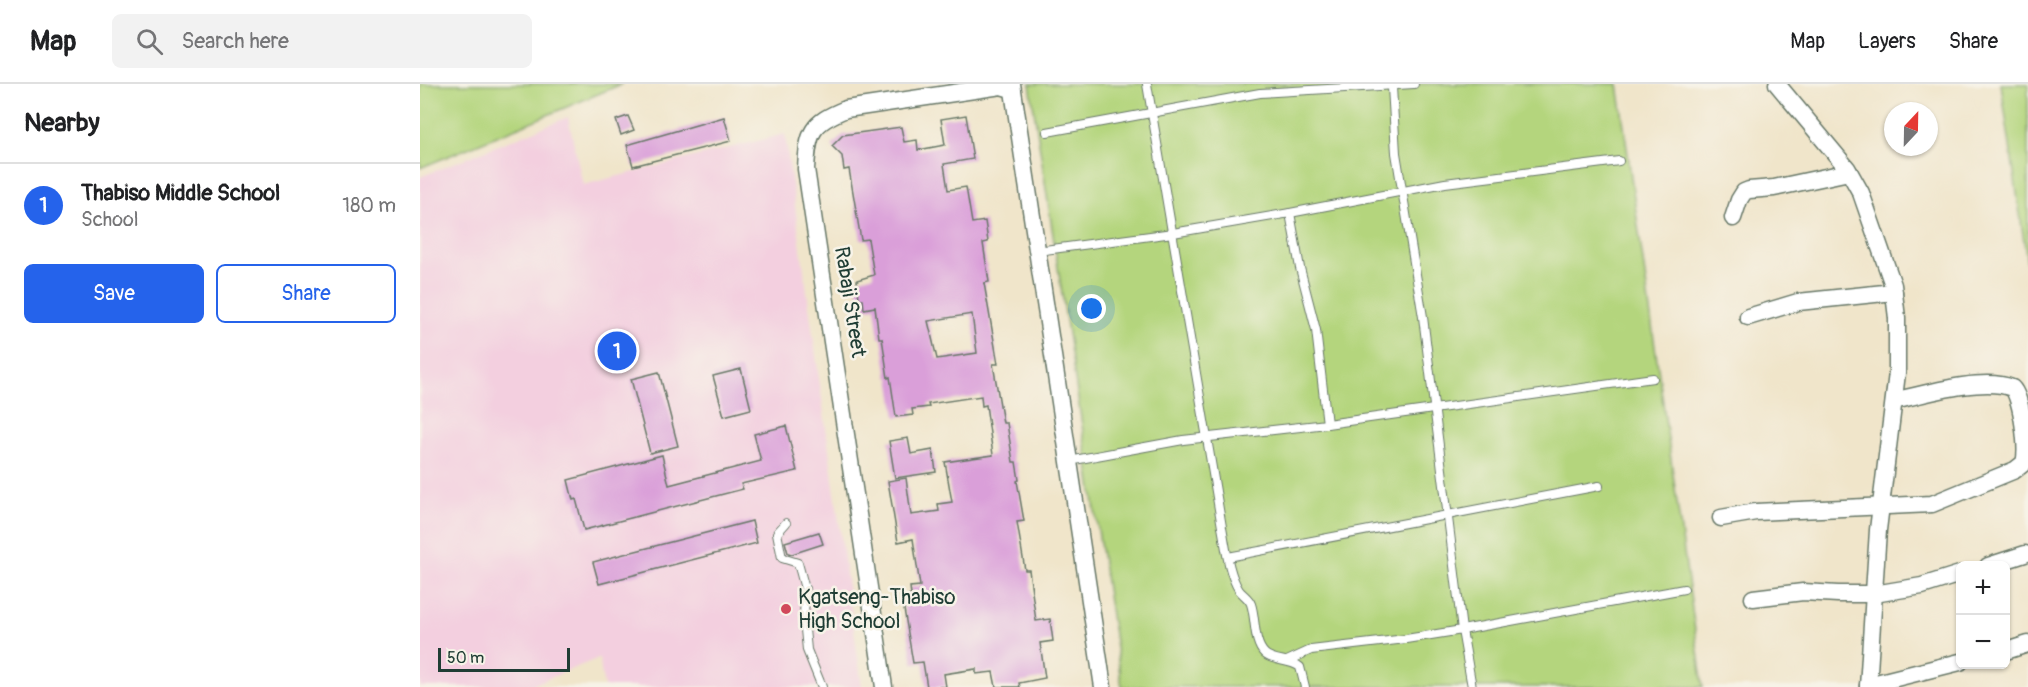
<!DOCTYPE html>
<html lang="en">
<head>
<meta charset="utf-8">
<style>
  :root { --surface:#fff; --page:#f2f2f2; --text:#202124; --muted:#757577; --line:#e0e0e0; --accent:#2563eb }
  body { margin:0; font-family:Pangolin,sans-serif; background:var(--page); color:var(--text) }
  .controls { position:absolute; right:18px; bottom:18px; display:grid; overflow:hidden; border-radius:9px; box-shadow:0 2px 4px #0004 }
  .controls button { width:54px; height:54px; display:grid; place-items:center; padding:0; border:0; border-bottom:2px solid var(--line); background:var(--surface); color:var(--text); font:30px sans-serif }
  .compass { position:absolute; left:1464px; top:18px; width:54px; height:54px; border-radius:50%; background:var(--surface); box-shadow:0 2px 4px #0004; rotate:22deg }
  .scale { position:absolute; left:18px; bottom:15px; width:132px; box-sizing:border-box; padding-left:6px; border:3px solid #1f3d34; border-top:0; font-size:16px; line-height:21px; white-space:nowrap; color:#1f3d34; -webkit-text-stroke:4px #f7f3e8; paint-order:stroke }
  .you { position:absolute; left:672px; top:225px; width:21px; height:21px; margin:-15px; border:4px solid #fff; border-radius:50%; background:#1a73e8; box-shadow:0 0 0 9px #1a73e833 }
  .badge { display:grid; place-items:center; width:39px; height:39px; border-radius:50%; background:var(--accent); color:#fff; font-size:20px; font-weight:700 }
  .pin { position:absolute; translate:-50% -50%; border:3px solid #fff; box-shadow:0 2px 6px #0006 }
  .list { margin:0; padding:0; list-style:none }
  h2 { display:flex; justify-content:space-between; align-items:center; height:78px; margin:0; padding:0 24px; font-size:26px }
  h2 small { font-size:20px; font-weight:400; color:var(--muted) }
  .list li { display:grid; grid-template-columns:39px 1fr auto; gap:18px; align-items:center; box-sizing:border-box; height:84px; padding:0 24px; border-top:2px solid var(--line) }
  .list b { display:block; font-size:22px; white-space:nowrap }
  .list p { margin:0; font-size:20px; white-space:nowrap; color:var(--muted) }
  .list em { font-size:20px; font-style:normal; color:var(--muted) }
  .actions { display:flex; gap:12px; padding:18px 24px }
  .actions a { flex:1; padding:14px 0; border:2px solid var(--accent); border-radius:9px; text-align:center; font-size:21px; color:var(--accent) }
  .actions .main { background:var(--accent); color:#fff }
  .icon { flex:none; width:33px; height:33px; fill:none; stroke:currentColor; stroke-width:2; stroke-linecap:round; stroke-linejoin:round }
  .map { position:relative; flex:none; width:1608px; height:603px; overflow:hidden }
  header { display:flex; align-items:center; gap:36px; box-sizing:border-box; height:84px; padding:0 30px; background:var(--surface); border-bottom:2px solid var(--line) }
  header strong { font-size:28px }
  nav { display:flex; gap:33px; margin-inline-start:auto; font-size:21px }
  .search { width:420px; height:54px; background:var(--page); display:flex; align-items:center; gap:15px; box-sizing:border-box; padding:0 21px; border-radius:9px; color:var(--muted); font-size:22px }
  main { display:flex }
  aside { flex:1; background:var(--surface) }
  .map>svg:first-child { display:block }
  .built { fill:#f3cfdf }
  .green { fill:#b4d57d; stroke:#6a8958; stroke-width:1.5 }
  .building { fill:#da9fd9; fill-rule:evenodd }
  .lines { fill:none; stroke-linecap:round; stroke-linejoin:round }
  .service-casing { stroke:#687868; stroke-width:10 }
  .minor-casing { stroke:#687868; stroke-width:19 }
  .service { stroke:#fff; stroke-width:8 }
  .minor { stroke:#fff; stroke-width:16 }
  .poi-dot { fill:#d1495b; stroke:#f7f3e8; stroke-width:2 }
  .labels { text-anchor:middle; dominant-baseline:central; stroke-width:5; stroke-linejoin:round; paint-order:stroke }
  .street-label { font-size:21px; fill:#1f3d34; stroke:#f7f3e8 }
  .poi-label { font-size:21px; fill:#1f3d34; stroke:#f7f3e8; text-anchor:start }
</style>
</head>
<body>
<header>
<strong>Map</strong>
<div class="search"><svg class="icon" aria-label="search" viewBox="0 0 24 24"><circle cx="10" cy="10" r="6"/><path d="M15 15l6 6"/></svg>Search here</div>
<nav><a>Map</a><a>Layers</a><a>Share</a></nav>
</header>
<main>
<aside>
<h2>Nearby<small></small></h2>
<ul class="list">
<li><span class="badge">1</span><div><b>Thabiso Middle School</b><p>School</p></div><em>180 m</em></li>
</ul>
<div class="actions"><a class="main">Save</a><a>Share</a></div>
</aside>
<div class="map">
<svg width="1608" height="603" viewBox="0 0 1608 603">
  <rect width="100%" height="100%" fill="#f7f3e8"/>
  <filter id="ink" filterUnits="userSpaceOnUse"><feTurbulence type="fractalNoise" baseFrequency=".0167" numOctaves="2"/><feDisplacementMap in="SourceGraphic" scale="12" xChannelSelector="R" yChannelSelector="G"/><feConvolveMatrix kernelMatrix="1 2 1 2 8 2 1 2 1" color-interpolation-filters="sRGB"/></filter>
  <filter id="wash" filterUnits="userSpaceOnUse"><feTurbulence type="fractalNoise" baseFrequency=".008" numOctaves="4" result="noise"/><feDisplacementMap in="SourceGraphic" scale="24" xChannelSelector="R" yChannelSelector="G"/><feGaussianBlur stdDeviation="1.35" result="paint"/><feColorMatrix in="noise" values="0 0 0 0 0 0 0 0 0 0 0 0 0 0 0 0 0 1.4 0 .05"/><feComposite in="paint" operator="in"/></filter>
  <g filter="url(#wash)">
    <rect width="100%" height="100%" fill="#f0e5ca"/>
    <polygon class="built" points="148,33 163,101 365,50 442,603 184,603 179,574 107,603 0,603 0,93"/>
    <g class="green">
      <polygon points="0,0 202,0 0,84"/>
      <polygon points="610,0 1198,0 1283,603 702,603"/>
      <polygon points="1581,0 1608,0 1608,185"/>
    </g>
    <g id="blocks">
      <g class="building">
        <path d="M546,31L553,75L524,80L528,106L546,103L552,139L565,137L568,158L563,159L569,198L564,199L578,280H573L583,339H587L593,378H596L599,396L597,397L604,437L597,438L605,486H609L616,537L630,535L633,557L620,559L625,594L599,599L600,603H576L573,588L556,590V585L524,590L526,603H507L503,578L493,579L482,513L491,511L490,503L500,502L493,455L478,458L468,397L486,394L491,431L519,427L518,420L532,418L525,378L573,371L566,321L562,322L561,312L508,320L509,323L492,325L493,331L476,333L470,293L468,294L462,254H459L455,223L444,225L443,215H439L437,196L454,191L448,155L441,156L429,85L424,86L422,72L412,62L423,51L481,43L484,58L497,56L498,66L525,61L521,35ZM552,230L557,269L517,275L508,237Z"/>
        <polygon points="208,32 214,46 201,51 196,36"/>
        <polygon points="304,33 311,57 213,82 207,61"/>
        <polygon points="321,285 331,325 304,332 293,292"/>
        <polygon points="239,288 258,362 230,369 211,295"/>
        <polygon points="366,342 377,387 321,400 323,405 164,446 156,415 153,416 148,396 242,371 249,401 341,377 334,350"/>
        <polygon points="488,354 491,370 513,366 516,388 475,394 469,357"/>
        <polygon points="332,437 337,459 179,500 173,478"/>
        <polygon points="399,448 403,460 372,470 368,469 365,458"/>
      </g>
    </g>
  </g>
  <g filter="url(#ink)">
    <use href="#blocks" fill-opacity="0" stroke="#687868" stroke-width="1.5"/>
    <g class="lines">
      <g class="service-casing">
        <g id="service">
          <path d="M727,0L802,443C806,463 808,488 819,506C823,511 829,514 831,520C836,534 833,559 845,570C854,578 870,575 880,583L885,603"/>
          <polyline points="972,3 976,69 1003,233 1042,546 1052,603"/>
          <polyline points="627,48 840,9 994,0"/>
          <polyline points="870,129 880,184 896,246 907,340"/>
          <polyline points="617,167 753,149 870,129 1025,99 1199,77"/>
          <polyline points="649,377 763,356 907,340 1233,294"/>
          <polyline points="366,439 357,449 362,474 378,479 385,505 384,535 387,566 402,603"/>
          <polyline points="808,473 1179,402"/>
          <polyline points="867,577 891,566 986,555 1042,546 1264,505"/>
        </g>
      </g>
      <g class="minor-casing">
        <g id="minor">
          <polyline points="592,0 683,603"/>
          <polyline points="1357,0 1427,84 1441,109 1473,201 1477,234 1477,289 1458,446 1448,603"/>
          <polyline points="1313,134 1319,116 1324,108 1329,106 1354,104 1429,88"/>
          <polyline points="1328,233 1378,218 1474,208"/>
          <path d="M1301,434L1336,428L1512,420L1595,386L1604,379C1608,366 1602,313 1592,304C1564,292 1504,310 1474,317"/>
          <polyline points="1568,482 1605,470"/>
          <polyline points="1333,514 1383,508 1418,510 1454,510 1502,502 1540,490"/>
          <polyline points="1586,567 1608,560"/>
          <polyline points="1448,601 1540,578"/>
          <path d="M464,603L386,85C388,48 391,39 426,25L581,2L592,5"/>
        </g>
      </g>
      <use href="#service" class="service"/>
      <use href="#minor" class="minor"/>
    </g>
  </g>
  <circle class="poi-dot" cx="366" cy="525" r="6"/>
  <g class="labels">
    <g class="street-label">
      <text transform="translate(430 218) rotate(81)">Rabaji Street</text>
    </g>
    <g class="poi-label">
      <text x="378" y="513">Kgatseng-Thabiso<tspan x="378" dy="24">High School</tspan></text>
    </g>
  </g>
</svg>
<div class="controls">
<button>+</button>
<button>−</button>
</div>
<svg class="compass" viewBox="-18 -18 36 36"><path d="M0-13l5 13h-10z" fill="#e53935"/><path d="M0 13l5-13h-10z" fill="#757577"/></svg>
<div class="scale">50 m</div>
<div class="you"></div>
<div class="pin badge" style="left:197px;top:267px">1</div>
</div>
</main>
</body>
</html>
